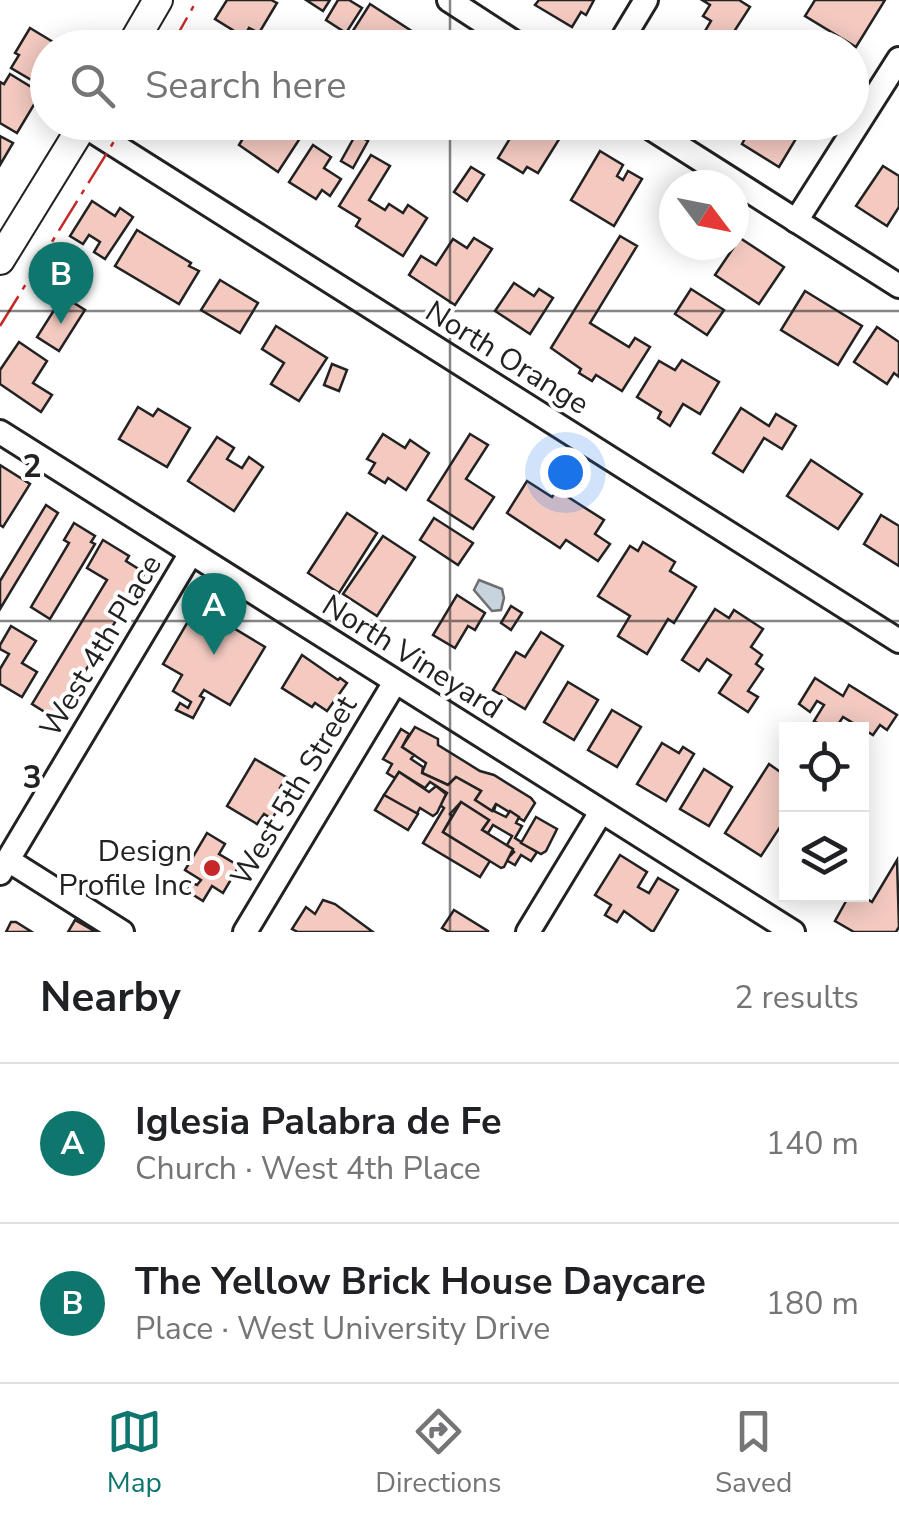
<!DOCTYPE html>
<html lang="en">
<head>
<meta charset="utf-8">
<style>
  :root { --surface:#fff; --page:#f2f2f2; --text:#202124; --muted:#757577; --line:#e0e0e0; --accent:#0f766e }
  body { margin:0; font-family:"Nunito Sans",sans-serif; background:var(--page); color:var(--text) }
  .controls { position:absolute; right:30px; bottom:30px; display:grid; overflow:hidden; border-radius:0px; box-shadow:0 5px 25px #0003 }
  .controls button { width:90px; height:90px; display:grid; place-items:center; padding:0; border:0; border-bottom:2px solid var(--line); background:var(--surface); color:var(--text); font:50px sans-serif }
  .compass { position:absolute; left:659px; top:170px; width:90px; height:90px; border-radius:50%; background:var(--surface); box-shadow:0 5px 25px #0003; rotate:122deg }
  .you { position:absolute; left:565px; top:472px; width:35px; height:35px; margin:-25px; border:8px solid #fff; border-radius:50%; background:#1a73e8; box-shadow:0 0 0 15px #1a73e833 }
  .badge { display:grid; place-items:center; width:65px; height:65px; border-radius:50%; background:var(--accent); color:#fff; font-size:32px; font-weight:700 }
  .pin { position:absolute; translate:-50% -82px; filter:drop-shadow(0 2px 5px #0008) }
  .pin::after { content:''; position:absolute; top:52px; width:35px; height:30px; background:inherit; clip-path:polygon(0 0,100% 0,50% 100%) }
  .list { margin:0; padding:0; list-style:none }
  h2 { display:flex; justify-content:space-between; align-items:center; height:130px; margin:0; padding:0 40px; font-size:42px }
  h2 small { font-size:32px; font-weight:400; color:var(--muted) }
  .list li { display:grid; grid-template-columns:65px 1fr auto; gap:30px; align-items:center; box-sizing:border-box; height:160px; padding:0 40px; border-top:2px solid var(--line) }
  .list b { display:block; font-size:38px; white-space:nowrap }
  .list p { margin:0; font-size:32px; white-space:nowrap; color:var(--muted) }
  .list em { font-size:32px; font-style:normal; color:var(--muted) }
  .icon { flex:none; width:55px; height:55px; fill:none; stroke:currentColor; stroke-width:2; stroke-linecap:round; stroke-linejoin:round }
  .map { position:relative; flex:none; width:899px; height:932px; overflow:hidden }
  .search { position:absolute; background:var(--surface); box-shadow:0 5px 25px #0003; left:30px; right:30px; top:30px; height:110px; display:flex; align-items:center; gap:25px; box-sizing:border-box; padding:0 35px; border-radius:55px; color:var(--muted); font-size:38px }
  .sheet { height:450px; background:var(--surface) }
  nav { display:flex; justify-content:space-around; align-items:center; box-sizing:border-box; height:140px; border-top:2px solid var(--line); background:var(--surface); font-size:28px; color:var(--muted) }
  nav a { display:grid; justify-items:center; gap:5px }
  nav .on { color:var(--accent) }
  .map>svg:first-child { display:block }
  .water { fill:#c7d3dd; stroke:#6f6f6f; stroke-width:2.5 }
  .building { fill:#f3c9c0; stroke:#222; stroke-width:2.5 }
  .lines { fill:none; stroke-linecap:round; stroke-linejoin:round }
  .minor-casing { stroke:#222; stroke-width:28 }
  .major-casing { stroke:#222; stroke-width:32 }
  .minor { stroke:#fff; stroke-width:22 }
  .major { stroke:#fff; stroke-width:28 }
  .power { stroke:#c62828; stroke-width:2.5; stroke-dasharray:35 8 5 8; stroke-linecap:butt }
  .grid { fill:none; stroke:#222; stroke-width:2.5; stroke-opacity:0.55 }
  .poi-dot { fill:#c62828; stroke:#fff; stroke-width:4 }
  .labels { text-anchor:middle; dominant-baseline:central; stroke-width:8; stroke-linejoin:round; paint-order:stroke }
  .street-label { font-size:30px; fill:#222; stroke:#fff }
  .poi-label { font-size:30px; fill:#222; stroke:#fff; text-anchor:end }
  .grid-label { font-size:32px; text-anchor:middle; font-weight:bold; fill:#222; stroke:#fff; stroke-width:8; stroke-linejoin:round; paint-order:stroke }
</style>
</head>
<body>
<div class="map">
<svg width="899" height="932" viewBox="0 0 899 932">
  <rect width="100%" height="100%" fill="#fff"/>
  <polygon class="water" points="479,580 502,589 504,598 501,610 492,611 474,590"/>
  <g class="building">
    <polygon points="227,0 271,0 277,3 259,33 249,28 244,37 215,19"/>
    <polygon points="306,0 330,0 323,11"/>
    <polygon points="338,0 349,0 362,8 346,33 326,20"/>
    <polygon points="539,0 594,0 586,15 581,12 572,27 535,5"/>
    <polygon points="702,0 739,0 750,7 726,44 705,31 711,21 703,16 710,5"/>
    <polygon points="815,0 885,0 856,47 805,16"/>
    <polygon points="370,4 424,39 419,48 349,48 354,41 349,37"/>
    <polygon points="30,28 63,48 48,48 48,83 45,88 11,68 19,55 15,53"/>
    <polygon points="208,37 226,48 202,48"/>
    <polygon points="803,37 819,48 797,48"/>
    <polygon points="10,74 41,93 17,133 0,123 0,82 4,84"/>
    <polygon points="174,122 200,122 190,138 172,127"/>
    <polygon points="253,122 261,128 264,122 271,122 284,131 289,122 303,122 308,126 278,172 239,145"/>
    <polygon points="450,122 477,122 469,135"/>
    <polygon points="520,122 545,122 563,133 538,173 527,167 523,173 498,158"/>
    <polygon points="754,122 806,122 779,167 742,144"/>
    <polygon points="356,134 368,141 353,168 341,161"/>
    <polygon points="0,136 13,143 0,165"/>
    <polygon points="313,145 331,157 324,168 341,179 330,196 322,190 316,199 289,182"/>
    <polygon points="600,151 623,165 617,176 623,180 628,171 642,179 614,226 571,200"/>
    <polygon points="371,155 390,166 369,200 385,210 389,204 403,213 408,205 427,218 403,256 356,226 360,219 339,206"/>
    <polygon points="883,166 899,176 899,207 887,226 856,206"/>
    <polygon points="471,167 484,175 467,201 454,192"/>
    <polygon points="92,201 115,216 120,208 133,217 105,259 94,252 100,242 89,235 83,244 70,236"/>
    <polygon points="137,230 191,263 189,266 199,271 179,304 115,266"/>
    <polygon points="620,236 637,246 590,323 629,347 635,338 650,347 622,391 596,375 592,381 579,373 581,369 551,348"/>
    <polygon points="474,238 492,249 455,305 409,275 421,256 436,265 453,239 467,248"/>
    <polygon points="740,238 784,267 759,304 715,275"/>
    <polygon points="220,280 258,303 240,333 201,310"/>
    <polygon points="514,283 534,296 539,289 553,298 530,334 495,311"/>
    <polygon points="691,289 724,310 707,335 675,314"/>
    <polygon points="805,291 862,326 838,365 781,330"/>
    <polygon points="63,296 85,310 59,351 37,337"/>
    <polygon points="276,326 327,358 299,401 271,384 284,363 262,349"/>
    <polygon points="877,327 899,342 899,377 894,373 887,384 854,362"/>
    <polygon points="19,342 47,361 33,383 52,395 41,412 0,384 0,370"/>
    <polygon points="682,360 719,382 700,414 683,404 670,426 658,418 661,412 637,397 659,361 675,370"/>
    <polygon points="332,364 347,370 339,391 324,385"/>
    <polygon points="138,407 153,416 158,409 190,428 167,467 119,439"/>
    <polygon points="741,408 769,426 776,414 796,426 782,449 764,438 743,472 713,453"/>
    <polygon points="383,434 405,448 410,440 429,453 406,490 388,478 385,483 369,473 375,463 367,459"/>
    <polygon points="470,434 488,445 466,479 494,497 473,529 428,500"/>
    <polygon points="217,437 234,448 227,459 242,468 249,457 263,467 234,511 188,481"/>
    <polygon points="811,460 862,494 838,529 787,496"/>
    <polygon points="0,465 30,484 3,527 0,525"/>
    <polygon points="527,481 552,497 557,490 604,520 595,534 610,544 598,561 566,540 560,548 507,513"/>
    <polygon points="46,505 58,513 0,609 0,581"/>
    <polygon points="347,513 377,533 339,593 308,573"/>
    <polygon points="881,515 899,526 899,566 864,544"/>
    <polygon points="434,518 473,543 458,565 420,540"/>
    <polygon points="74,523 95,536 91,542 95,544 50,619 31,607 69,543 64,540"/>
    <polygon points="383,536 415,557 377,616 343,594"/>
    <polygon points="103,540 129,556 126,561 145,573 56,719 32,704 107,580 87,568"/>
    <polygon points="643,542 675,562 670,571 696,587 674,623 668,619 647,654 618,636 630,616 598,596 630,546 638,551"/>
    <polygon points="457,595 485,613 475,630 468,626 455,648 433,635"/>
    <polygon points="197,606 265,647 230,705 204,690 200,696 204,698 193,718 176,710 180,703 188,708 191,702 173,691 182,675 163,664"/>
    <polygon points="511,606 522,613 511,630 501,623"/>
    <polygon points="715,609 729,618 734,610 763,629 751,647 762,655 756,664 763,669 748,691 758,697 748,712 719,693 731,675 707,659 699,671 682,660"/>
    <polygon points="11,626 36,641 22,663 37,672 22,697 0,684 0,669 9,654 0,649 0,645"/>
    <polygon points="541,632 563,646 525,709 493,690 516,652 525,657"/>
    <polygon points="302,655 338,680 340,678 347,683 327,711 315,703 312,707 282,688"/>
    <polygon points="815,678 843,696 849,685 897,715 887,730 880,725 873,735 843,717 835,729 828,729 814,721 824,705 817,701 810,712 799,704"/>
    <polygon points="568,682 598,700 574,740 544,722"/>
    <polygon points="612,710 641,727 617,767 588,750"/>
    <polygon points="415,727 438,739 438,745 480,771 494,775 531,798 535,803 524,821 496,804 492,811 475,800 481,791 456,777 448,785 422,773 426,763 402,747"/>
    <polygon points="401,729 409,734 402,747 414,755 411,759 423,767 422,773 448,785 456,777 481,791 475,800 492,811 496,804 494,811 506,817 510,811 519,817 516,823 522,826 515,838 537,852 531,861 521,855 515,865 506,860 514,852 507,845 512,836 493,825 488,833 482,830 489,820 461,802 450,814 452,816 443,832 490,861 480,877 423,843 444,808 440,805 447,793 430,782 425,788 399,772 395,778 387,773 392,764 383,759"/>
    <polygon points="662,743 679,753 683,747 694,754 666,801 637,784"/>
    <polygon points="255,759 286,777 280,788 287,793 272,819 264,814 257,824 227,806"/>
    <polygon points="769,764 786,776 786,818 761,856 725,833"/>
    <polygon points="704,769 732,787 709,826 680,809"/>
    <polygon points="399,772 429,792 436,786 446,794 437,813 433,816 420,808 416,815 384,795"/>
    <polygon points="384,795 418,814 408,830 375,810"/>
    <polygon points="461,802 489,820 482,830 513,849 504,867 501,868 443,832"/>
    <polygon points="536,817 557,829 546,851 541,854 521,843"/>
    <polygon points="207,833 225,844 219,854 239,866 223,893 212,886 203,901 187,891 192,883 197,885 201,880 185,870"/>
    <polygon points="620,855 647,872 638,887 649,893 658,878 678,890 653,932 624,911 617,922 605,915 611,905 595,895"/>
    <polygon points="897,860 899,927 896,932 854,932 835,921 850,894 859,894 872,902"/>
    <polygon points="323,900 335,904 373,932 298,932 292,929 306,907 315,914"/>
    <polygon points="454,910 488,931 488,932 449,932 442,928"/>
    <polygon points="75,920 96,932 68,932"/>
    <polygon points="11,922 16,922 32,932 6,932"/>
  </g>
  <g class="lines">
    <g class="minor-casing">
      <g id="minor">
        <polyline points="449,0 523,48"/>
        <polyline points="617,48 646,0"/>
        <polyline points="641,122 899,286"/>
        <polyline points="83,125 899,641"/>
        <polyline points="796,221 899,59"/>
        <polyline points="0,432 793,932"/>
        <polyline points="8,860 122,932"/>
        <polyline points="0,873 191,553"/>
        <polyline points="245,932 395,682"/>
        <polyline points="528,932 601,812"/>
      </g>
    </g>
    <g class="major-casing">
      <g id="major">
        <polyline points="130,48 158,0"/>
        <polyline points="0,260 85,122"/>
      </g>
    </g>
    <use href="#minor" class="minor"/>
    <use href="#major" class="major"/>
    <g class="power">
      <polyline points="170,48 197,0"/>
      <polyline points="0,326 126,122"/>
    </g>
  </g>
  <path class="grid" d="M450,0V48M450,122V932M0,311H899M0,621H899"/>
  <circle class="poi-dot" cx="212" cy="868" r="10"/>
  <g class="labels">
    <g class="street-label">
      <text transform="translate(507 358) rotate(32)">North Orange</text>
      <text transform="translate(101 646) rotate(-59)">West 4th Place</text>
      <text transform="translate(412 657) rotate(32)">North Vineyard</text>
      <text transform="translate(294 791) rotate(-59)">West 5th Street</text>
    </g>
    <g class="poi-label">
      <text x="192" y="851">Design<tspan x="192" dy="34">Profile Inc</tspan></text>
    </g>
  </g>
  <g class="grid-label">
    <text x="32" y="477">2</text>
    <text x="32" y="788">3</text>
  </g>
</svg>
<div class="controls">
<button><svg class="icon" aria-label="locate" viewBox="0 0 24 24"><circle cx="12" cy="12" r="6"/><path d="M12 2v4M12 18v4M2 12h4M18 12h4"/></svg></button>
<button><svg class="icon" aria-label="layers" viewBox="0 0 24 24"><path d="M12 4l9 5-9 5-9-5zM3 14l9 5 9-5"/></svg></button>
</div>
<svg class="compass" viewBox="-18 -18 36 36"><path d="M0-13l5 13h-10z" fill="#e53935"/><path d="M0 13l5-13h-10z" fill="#757577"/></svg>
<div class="you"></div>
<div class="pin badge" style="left:214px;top:655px">A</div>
<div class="pin badge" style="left:61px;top:324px">B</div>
<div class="search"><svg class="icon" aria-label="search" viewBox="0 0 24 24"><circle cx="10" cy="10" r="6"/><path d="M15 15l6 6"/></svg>Search here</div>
</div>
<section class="sheet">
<h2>Nearby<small>2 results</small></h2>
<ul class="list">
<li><span class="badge">A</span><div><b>Iglesia Palabra de Fe</b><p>Church · West 4th Place</p></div><em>140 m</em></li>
<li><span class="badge">B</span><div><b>The Yellow Brick House Daycare</b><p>Place · West University Drive</p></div><em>180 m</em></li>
</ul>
</section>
<nav>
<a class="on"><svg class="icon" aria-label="map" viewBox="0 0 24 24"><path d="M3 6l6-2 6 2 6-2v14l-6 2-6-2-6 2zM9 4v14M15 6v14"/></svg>Map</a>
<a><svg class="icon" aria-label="directions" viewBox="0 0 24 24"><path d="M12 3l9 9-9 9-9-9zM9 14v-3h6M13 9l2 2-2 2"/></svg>Directions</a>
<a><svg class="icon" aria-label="saved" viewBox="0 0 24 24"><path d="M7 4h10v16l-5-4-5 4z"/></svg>Saved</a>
</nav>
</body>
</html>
